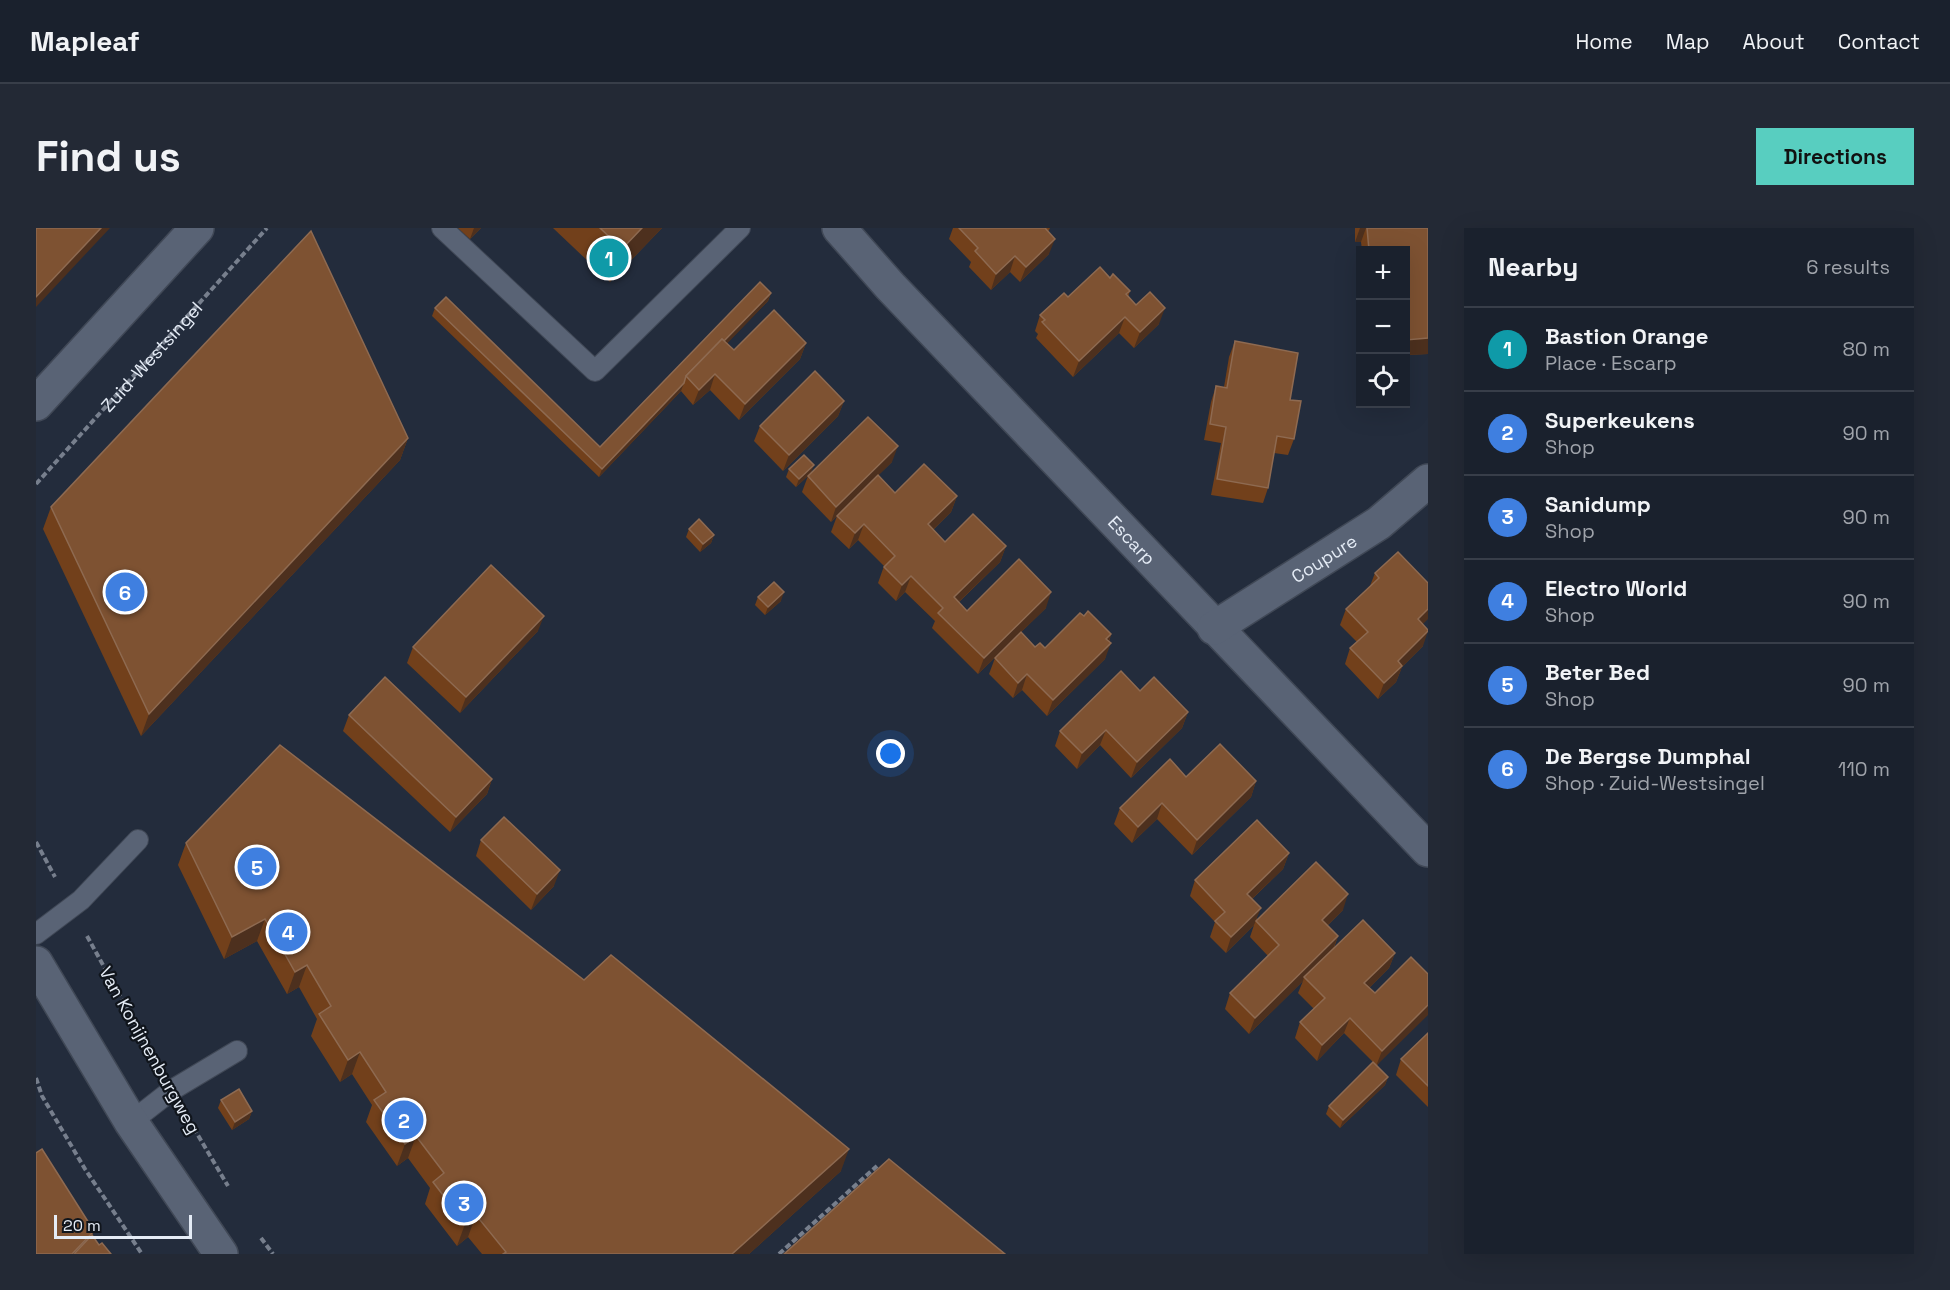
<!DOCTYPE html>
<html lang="en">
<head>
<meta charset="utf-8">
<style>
  :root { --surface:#1a212d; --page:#232935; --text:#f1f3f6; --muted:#9fa3aa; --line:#383e49; --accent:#58cec0 }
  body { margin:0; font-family:"Space Grotesk",sans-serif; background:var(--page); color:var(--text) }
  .controls { position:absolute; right:18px; top:18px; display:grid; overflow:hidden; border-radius:0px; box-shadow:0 6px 24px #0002 }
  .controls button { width:54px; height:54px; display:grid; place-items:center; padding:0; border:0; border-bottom:2px solid var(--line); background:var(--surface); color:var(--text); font:30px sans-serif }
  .scale { position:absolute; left:18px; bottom:15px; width:138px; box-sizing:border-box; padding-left:6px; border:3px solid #e5ecf6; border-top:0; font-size:16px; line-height:21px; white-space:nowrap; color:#e5ecf6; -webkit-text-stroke:4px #10151c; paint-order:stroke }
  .you { position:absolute; left:855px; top:526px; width:21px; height:21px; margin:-15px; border:4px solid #fff; border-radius:50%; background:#1a73e8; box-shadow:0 0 0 9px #1a73e833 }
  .badge { display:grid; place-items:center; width:39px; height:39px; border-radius:50%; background:var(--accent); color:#fff; font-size:20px; font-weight:700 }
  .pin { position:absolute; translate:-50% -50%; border:3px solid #fff; box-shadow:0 2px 6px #0006 }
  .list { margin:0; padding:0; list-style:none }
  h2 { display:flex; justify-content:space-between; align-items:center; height:78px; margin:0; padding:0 24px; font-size:26px }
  h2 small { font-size:20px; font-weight:400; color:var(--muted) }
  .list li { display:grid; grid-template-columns:39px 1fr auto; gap:18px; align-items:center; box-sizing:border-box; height:84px; padding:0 24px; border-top:2px solid var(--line) }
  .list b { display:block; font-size:22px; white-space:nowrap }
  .list p { margin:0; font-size:20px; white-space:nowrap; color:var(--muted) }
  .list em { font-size:20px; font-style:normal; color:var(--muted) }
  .icon { flex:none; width:33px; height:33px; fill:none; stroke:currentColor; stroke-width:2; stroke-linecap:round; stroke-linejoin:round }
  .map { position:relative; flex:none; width:1392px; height:1026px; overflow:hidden; border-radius:0px }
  header { display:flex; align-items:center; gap:36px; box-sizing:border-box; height:84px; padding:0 30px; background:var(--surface); border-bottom:2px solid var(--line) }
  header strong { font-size:28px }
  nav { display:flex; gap:33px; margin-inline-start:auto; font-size:21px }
  .intro { display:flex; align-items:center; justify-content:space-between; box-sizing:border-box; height:144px; padding:0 36px }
  h1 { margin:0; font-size:42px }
  .button { padding:15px 27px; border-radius:0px; background:var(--accent); color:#111; font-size:21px; font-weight:700 }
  main { display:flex; gap:36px; padding:0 36px }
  aside { flex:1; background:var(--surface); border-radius:0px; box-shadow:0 6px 24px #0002 }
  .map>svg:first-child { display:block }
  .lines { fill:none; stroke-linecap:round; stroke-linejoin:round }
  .service-casing { stroke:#404856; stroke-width:22 }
  .minor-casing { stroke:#404856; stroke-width:36 }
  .tertiary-casing { stroke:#404856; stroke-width:36 }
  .secondary-casing { stroke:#404856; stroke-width:36 }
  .path { stroke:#777f8d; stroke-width:4; stroke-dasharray:6 3; stroke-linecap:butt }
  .service { stroke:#596375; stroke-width:20 }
  .minor { stroke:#596375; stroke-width:33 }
  .tertiary { stroke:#596375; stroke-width:33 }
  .secondary { stroke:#596375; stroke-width:33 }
  .wall { fill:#72401b }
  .shaded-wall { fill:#4d301e }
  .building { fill:#7e5232; stroke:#8e6a51; stroke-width:1.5 }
  .labels { text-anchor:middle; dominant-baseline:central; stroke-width:4.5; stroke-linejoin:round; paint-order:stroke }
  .street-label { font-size:18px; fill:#e5ecf6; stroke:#10151c }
</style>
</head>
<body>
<header>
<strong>Mapleaf</strong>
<nav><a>Home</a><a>Map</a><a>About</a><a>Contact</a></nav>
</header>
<div class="intro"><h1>Find us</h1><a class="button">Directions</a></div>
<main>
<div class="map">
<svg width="1392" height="1026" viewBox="0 0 1392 1026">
  <rect width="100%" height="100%" fill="#232c3c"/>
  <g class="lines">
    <g class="service-casing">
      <g id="service">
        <polyline points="406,0 559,143 704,0"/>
        <polyline points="0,706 45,672 102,612"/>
        <polyline points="95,894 136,862 201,823"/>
      </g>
    </g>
    <g class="minor-casing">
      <g id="minor">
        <path id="s2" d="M803,0L854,58L1392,622"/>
        <path id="s3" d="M1178,400L1343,295L1392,253"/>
      </g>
    </g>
    <g class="tertiary-casing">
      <polyline id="tertiary" points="0,176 161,0"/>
    </g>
    <g class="secondary-casing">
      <polyline id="secondary" points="0,735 95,894 185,1026"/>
    </g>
    <g class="path">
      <path id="s1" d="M0,256L231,0"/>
      <polyline points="0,614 19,649"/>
      <polyline points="51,708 120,833"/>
      <polyline points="0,850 6,868 49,941 106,1026"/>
      <polyline points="153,892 192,958"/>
      <polyline points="225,1010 237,1026"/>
      <polyline points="743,1026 841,938"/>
    </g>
    <use href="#service" class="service"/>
    <use href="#minor" class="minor"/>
    <use href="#tertiary" class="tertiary"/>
    <use href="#secondary" class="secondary"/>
  </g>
  <g class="wall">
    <polygon points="422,0 445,0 434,11"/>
    <polygon points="517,0 626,0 574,54"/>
    <polygon points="917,0 1014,0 1012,4 1013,26 984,54 974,44 955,62 933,39 935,34 913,11"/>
    <polygon points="1319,0 1392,0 1392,126 1370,127 1370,22 1326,22 1325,14 1319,14"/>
    <polygon points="1074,50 1094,63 1092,69 1100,77 1123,96 1098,120 1083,105 1037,149 1000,110 1002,106 999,103 1004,87 1032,69"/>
    <polygon points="735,65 732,73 691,115 698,122 770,115 764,131 703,192 674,162 657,177 645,163 563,249 396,88 399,80 564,219"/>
    <polygon points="1199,113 1254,172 1258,211 1252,227 1238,225 1232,260 1227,275 1175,267 1185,215 1168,212 1175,174 1180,158 1188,159 1193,129"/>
    <polygon points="808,173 802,188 747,243 718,213 724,198"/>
    <polygon points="372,210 364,232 105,508 7,301 15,279"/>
    <polygon points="856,234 833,256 859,265 921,268 915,284 897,302 909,314 970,318 964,334 923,374 931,383 1010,380 942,446 896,400 899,393 869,364 860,373 842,355 848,338 822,312 813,321 795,304 801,288 795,294 766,264 772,248 760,259 750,249 753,241 775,245"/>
    <polygon points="653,301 678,307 675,315 664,324 650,309"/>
    <polygon points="1339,345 1387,396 1387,418 1366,439 1360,454 1342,471 1309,436 1314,420 1321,414 1304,397 1310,381 1334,358"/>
    <polygon points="722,369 745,373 729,387 719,377"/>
    <polygon points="502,403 424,485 371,435 377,419"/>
    <polygon points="1075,406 1069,431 1011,488 986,462 977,470 953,446 959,430 999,419 1009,420"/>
    <polygon points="1104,463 1152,484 1146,500 1095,550 1064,517 1041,541 1019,518 1024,503"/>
    <polygon points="313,487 456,551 451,566 414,604 307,503"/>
    <polygon points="1150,549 1220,553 1215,569 1156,627 1121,591 1096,615 1078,596 1084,580"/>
    <polygon points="445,612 518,658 495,682 440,628"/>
    <polygon points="150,615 548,752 805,943 713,1026 446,1026 432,1009 421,1018 389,976 394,960 372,930 361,938 330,894 336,877 316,846 304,854 275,808 281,791 263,759 251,766 221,713 188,731 142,637"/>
    <polygon points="1253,625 1247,641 1216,671 1221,692 1307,682 1291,698 1302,708 1298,720 1359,725 1353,740 1333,760 1339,765 1392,746 1341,838 1352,849 1349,857 1304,900 1290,886 1293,878 1337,834 1308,805 1281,833 1259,810 1264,794 1278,781 1262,765 1267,753 1213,806 1189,781 1194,765 1232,728 1214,709 1218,697 1190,725 1174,709 1179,694 1154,668 1159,652"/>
    <polygon points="1392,805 1392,879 1360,847 1365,831"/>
    <polygon points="185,872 216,883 213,891 196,902 182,880"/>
  </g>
  <g class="shaded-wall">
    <polygon points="65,0 74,0 0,79 0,69"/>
    <polygon points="438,0 445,0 434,11"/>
    <polygon points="606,0 626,0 574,54 586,21"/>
    <polygon points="1324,0 1330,0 1325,14 1319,14"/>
    <polygon points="1019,11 1013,26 984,54 990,39"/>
    <polygon points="979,28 974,44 955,62 960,46"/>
    <polygon points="735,65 732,73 655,153 652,150"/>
    <polygon points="1129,80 1123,96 1098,120 1104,104"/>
    <polygon points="1089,89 1083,105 1037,149 1043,133"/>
    <polygon points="1392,111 1392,126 1370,127 1370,112"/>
    <polygon points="770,115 764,131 703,192 709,176"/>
    <polygon points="679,146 674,162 657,177 663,162"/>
    <polygon points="648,155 645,163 563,249 566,241"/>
    <polygon points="808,173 802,188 747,243 753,227"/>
    <polygon points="372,210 364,232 105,508 113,486"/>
    <polygon points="862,218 856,234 795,294 800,279"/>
    <polygon points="778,237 775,245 760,259 763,251"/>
    <polygon points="921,268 915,284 886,312 892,296"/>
    <polygon points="828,296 822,312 813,321 819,305"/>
    <polygon points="678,307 675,315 664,324 667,316"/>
    <polygon points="970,318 964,334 912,384 918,369"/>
    <polygon points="875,348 869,364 860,373 866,357"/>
    <polygon points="748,364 745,373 729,387 732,379"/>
    <polygon points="1015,364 1010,380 942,446 948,430"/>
    <polygon points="1392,381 1392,391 1376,407 1382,391"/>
    <polygon points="508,388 502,403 424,485 430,469"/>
    <polygon points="1392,403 1387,418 1366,439 1360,454 1342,471 1348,455 1362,433"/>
    <polygon points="1075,406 1071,420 1075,415 1069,431 1011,488 1017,472"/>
    <polygon points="991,446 986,462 977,470 982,455"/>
    <polygon points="1152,484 1146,500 1095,550 1101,534"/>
    <polygon points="1070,502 1064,517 1041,541 1046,525"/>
    <polygon points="456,551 451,566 414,604 420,589"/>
    <polygon points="1220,553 1215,569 1156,627 1161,612"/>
    <polygon points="1126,575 1121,591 1096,615 1102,599"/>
    <polygon points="1253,625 1247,641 1205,681 1211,666"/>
    <polygon points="524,642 518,658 495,682 501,666"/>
    <polygon points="1312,666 1307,682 1280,708 1286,692"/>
    <polygon points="1225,680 1218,697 1190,725 1195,709"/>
    <polygon points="229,691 221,713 188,731 196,709"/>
    <polygon points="1302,708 1296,724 1268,749 1267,753 1213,806 1219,790"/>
    <polygon points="1359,725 1353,740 1323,770 1328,755"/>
    <polygon points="271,737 263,759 251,766 259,744"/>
    <polygon points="1392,777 1392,787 1340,838 1346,823"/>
    <polygon points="1314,790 1308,805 1281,833 1286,817"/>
    <polygon points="324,824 316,846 304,854 312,832"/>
    <polygon points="1352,849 1349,857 1304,900 1307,892"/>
    <polygon points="216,883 213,891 196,902 199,894"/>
    <polygon points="380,908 372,930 361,938 369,916"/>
    <polygon points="813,921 805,943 713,1026 696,1026"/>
    <polygon points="440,987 432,1009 421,1018 429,996"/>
    <polygon points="58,1003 52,1019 45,1026 36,1026"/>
  </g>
  <g class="building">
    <polygon points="0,0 65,0 0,69"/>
    <polygon points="564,0 606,0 586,21"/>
    <polygon points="923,0 1009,0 1019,11 990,39 979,28 960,46 939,23 942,20"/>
    <polygon points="1331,0 1392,0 1392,110 1370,112 1370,22 1333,22"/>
    <polygon points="275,3 372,210 113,486 15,279"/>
    <polygon points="1064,39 1074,50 1077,46 1094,63 1090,66 1100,77 1114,64 1129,80 1104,104 1089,89 1043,133 1006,94 1009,92 1004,87 1028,65 1032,69"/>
    <polygon points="724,54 735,65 688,113 686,111 650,148 648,155 566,241 399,80 410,69 564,219"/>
    <polygon points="738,82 770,115 709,176 679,146 663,162 650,148 686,111 698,122"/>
    <polygon points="1199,113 1262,125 1254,172 1265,173 1258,211 1241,208 1232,260 1181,251 1190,199 1174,196 1180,158 1191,160"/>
    <polygon points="779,143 808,173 753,227 724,198"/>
    <polygon points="832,189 862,218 800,279 772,248"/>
    <polygon points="768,227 778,237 763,251 753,241"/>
    <polygon points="888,236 921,268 892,296 909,314 937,286 970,318 918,369 931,383 983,331 1015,364 948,430 902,385 907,380 875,348 866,357 848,339 859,328 828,296 819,305 801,288 842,247 859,265"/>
    <polygon points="663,291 678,307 667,316 653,301"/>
    <polygon points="1362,324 1392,355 1392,381 1382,391 1392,402 1392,403 1362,433 1366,438 1348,455 1314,420 1332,404 1310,381 1343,350 1339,345"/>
    <polygon points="455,337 508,388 430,469 377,419"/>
    <polygon points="738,354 748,364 732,379 722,369"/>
    <polygon points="1052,383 1075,406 1070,411 1075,415 1017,472 991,446 982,455 959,430 985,404 999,419 1004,415 1009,420 1044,385 1048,388"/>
    <polygon points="1085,443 1104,463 1118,449 1152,484 1101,534 1070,502 1046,525 1024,503"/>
    <polygon points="349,449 456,551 420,589 313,487"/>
    <polygon points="1184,516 1220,553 1161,612 1126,575 1102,599 1084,580 1134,531 1150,549"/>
    <polygon points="244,517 548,752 575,727 813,921 696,1026 467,1026 470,1024 440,987 429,996 397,954 408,945 380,908 369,916 338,872 350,864 324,824 312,832 283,786 295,778 271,737 259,744 229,691 196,709 150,615"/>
    <polygon points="468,589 524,642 501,666 445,612"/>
    <polygon points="1221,592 1253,625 1211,666 1225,680 1195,709 1179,693 1189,684 1159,652"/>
    <polygon points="1280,634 1312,666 1286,692 1302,708 1219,790 1194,765 1243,717 1220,693"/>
    <polygon points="1327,692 1359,725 1328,755 1339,765 1375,729 1392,746 1392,777 1346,823 1314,790 1286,817 1264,794 1289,770 1268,749"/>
    <polygon points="1392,805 1392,858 1365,831"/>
    <polygon points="1337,834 1352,849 1307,892 1293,878"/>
    <polygon points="203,861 216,883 199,894 185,872"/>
    <polygon points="6,921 58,1003 36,1026 0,1026 0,925"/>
    <polygon points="853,931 969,1026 748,1026"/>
    <polygon points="56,1007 63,1017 66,1015 75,1026 38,1026"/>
  </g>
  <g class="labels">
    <g class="street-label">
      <text stroke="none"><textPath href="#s1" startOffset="172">Zuid-Westsingel</textPath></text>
      <text stroke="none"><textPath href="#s2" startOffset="428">Escarp</textPath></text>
      <text stroke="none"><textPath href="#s3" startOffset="130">Coupure</textPath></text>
      <text transform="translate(114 822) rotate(61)">Van Konijnenburgweg</text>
    </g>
  </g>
</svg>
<div class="controls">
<button>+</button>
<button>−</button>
<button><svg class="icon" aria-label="locate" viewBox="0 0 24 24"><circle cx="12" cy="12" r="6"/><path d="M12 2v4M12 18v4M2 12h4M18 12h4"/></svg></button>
</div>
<div class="scale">20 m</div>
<div class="you"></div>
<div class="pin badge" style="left:573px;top:30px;background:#0f9aa8">1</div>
<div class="pin badge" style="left:368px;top:892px;background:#3f7fe0">2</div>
<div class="pin badge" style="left:428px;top:975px;background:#3f7fe0">3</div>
<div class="pin badge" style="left:252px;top:704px;background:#3f7fe0">4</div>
<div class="pin badge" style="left:221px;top:639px;background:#3f7fe0">5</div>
<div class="pin badge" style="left:89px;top:364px;background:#3f7fe0">6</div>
</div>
<aside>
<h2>Nearby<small>6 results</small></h2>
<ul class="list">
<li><span class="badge" style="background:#0f9aa8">1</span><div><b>Bastion Orange</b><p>Place · Escarp</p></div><em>80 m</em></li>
<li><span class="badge" style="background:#3f7fe0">2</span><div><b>Superkeukens</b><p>Shop</p></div><em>90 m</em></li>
<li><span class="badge" style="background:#3f7fe0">3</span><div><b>Sanidump</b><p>Shop</p></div><em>90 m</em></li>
<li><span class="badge" style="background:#3f7fe0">4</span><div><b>Electro World</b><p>Shop</p></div><em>90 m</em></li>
<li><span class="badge" style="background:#3f7fe0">5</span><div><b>Beter Bed</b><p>Shop</p></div><em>90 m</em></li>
<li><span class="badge" style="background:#3f7fe0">6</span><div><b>De Bergse Dumphal</b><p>Shop · Zuid-Westsingel</p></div><em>110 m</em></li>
</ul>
</aside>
</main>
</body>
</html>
